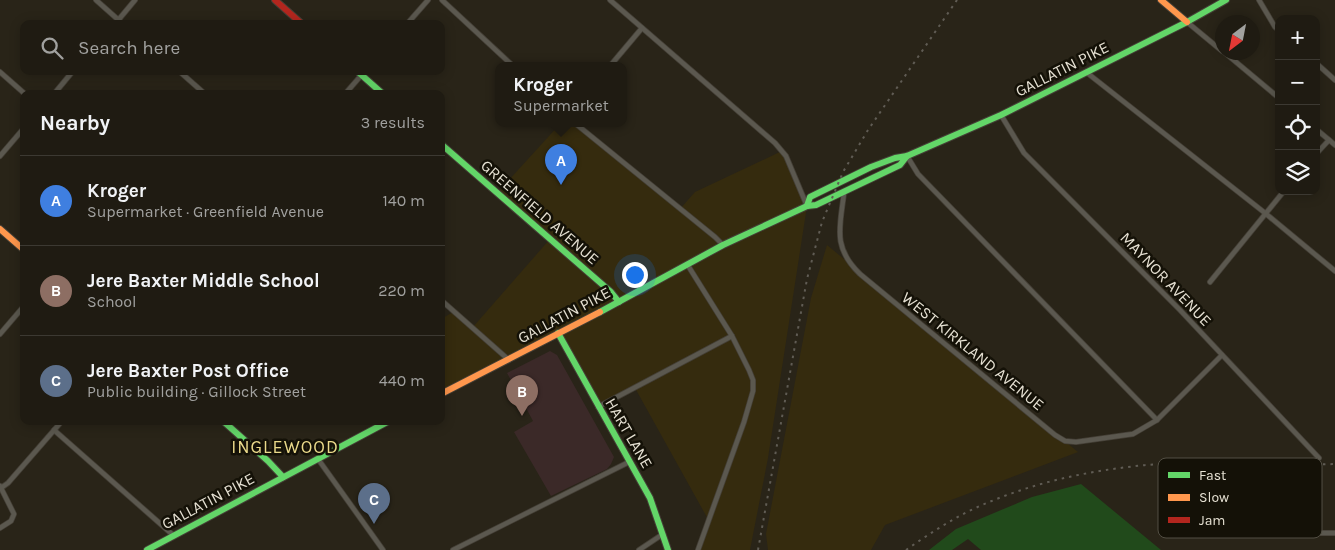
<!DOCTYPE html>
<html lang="en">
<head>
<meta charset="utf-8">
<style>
  :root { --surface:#1f1b12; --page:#27241b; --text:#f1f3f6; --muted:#a1a19f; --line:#3c3932; --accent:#a49f92 }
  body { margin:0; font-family:Karla,sans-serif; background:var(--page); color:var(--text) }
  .controls { position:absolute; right:15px; top:15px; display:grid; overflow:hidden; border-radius:10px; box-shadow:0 2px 12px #0003 }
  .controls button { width:45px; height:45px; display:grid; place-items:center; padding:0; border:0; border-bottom:1px solid var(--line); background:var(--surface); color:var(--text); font:25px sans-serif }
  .compass { position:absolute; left:1215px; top:15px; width:45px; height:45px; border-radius:50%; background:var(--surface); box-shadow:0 2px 12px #0003; rotate:212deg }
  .you { position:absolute; left:634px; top:274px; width:18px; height:18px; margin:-12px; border:4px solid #fff; border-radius:50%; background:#1a73e8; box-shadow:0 0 0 8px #1a73e833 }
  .badge { display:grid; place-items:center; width:32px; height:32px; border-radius:50%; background:var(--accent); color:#fff; font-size:16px; font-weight:700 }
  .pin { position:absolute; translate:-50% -41px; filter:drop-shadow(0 1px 2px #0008) }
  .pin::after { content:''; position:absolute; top:26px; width:18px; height:15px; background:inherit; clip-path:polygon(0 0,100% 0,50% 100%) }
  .popup { position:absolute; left:495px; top:62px; width:132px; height:65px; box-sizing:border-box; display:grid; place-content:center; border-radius:10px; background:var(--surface); filter:drop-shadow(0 1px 4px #0005); font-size:16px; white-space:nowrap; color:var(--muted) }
  .popup b { font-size:19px; color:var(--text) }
  .popup::after { content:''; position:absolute; left:50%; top:100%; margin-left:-10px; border:10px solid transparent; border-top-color:var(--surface) }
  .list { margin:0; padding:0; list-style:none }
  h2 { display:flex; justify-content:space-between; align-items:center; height:65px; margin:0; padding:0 20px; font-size:21px }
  h2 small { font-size:16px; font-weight:400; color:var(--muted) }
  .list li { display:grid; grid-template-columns:32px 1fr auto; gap:15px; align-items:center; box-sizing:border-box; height:90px; padding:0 20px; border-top:1px solid var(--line) }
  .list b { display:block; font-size:19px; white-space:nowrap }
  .list p { margin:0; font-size:16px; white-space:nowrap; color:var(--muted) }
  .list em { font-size:16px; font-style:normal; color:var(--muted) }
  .icon { flex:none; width:28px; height:28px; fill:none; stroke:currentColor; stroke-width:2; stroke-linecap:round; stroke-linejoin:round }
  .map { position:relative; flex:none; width:1335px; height:550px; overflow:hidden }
  .search { position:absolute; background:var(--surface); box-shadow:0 2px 12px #0003; left:20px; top:20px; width:425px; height:55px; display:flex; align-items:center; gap:12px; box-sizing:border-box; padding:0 18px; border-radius:10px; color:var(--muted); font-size:19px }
  .panel { position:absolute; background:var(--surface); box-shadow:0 2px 12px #0003; left:20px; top:90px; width:425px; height:335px; border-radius:10px }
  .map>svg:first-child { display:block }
  .built { fill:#352b0e }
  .education { fill:#3b2928 }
  .green { fill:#214a1b }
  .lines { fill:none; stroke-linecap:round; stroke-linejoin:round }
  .street-casing { stroke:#443f36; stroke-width:6 }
  .fast-casing { stroke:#443f36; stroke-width:8 }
  .slow-casing { stroke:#443f36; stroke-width:8 }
  .jam-casing { stroke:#443f36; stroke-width:8 }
  .street { stroke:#5b584f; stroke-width:4.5 }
  .fast { stroke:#63d668; stroke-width:6 }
  .slow { stroke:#ff974d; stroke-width:6 }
  .jam { stroke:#b3261e; stroke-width:6 }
  .rail { stroke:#605c54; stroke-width:2; stroke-dasharray:2.5 5; stroke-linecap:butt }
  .labels { text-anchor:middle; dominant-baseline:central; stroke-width:5; stroke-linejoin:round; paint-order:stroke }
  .street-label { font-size:16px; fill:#e6e1d3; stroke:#141107 }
  .neighbourhood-label { font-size:18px; letter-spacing:1px; fill:#ebda8b; stroke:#141107 }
  .key { fill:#141107; stroke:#534f44; stroke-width:1 }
  .key-label { font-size:14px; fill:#e6e1d3 }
</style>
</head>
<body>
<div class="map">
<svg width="1335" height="550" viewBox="0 0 1335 550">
  <rect width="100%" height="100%" fill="#292418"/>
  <g class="built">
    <polygon points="560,124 576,124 680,209 695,192 782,151 807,206 768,458 750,550 698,550 709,521 635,388 598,407 558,334 441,394 441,319 455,311 473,327 550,239 497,193"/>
    <polygon points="827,245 1078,452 885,525 871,550 768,550 766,534 811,298"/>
  </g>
  <polygon class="education" points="550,351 557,355 614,457 611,464 607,469 551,496 514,432 533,421 507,373"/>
  <polygon class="green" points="1081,484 1161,550 981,550 968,539 952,550 929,550 956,529 1032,497"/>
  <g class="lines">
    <g class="street-casing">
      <g id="street">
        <polyline points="96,0 123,24"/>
        <polyline points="442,0 513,66"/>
        <polyline points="610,0 775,143 786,156 807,206"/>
        <polyline points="1259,0 1275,27 1279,30"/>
        <polyline points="1187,22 1222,51"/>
        <polyline points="115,24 135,0"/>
        <polyline points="407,24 428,0"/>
        <polyline points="1224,52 1279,98"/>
        <polyline points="1316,63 1335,80"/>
        <polyline points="610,66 642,28"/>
        <polyline points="179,71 205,94"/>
        <polyline points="0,72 25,94"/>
        <polyline points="1086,72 1265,213 1335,271"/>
        <polyline points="54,94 73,71"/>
        <polyline points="345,94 365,71"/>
        <polyline points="1001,115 1024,153 1180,310 1319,458"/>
        <polyline points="576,124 715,237 723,245"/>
        <polyline points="1316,129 1335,145"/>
        <polyline points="1316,154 1329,140"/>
        <polyline points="0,156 24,128"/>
        <polyline points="907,156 918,174 1157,420"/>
        <path d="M844,193C840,227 832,247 860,274L1055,435L1065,441L1076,442L1133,434L1157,420L1222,355"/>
        <polyline points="687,264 732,336 749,370 753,380 753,391 744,422 698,550"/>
        <polyline points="1210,282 1284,191"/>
        <polyline points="441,300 509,360"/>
        <polyline points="0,334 24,306"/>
        <polyline points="598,407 732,336"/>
        <polyline points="54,430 173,535"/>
        <polyline points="318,459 383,550"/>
        <polyline points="0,486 14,514 11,521 0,528"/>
        <polyline points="1,488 8,483 62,421"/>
        <polyline points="1266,533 1335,533"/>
        <polyline points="453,550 629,462"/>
        <polyline points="639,550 663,534"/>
      </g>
    </g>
    <g class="fast-casing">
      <g id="fast">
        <polyline points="357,71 383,94"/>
        <polyline points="441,144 611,292 619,302"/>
        <polyline points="807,206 810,197 871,167 895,158 907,156 1001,115 1187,22 1226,0"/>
        <polyline points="600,312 723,245 807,206 816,205 900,165 907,156"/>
        <polyline points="558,333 650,498 668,550"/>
        <polyline points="223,421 268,461 283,477"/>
        <polyline points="147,550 389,421"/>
      </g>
    </g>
    <g class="slow-casing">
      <g id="slow">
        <polyline points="1161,0 1187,22"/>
        <polyline points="0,229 24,250"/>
        <polyline points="441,394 600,312"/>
      </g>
    </g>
    <g class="jam-casing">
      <polyline id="jam" points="275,0 302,24"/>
    </g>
    <use href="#street" class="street"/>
    <use href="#fast" class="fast"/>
    <use href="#slow" class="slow"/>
    <use href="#jam" class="jam"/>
    <g class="rail">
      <polyline points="758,550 807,279 822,222 843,172 868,130 957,0"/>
      <path d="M906,550C926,536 946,523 967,512C1039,477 1119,464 1199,462C1215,462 1231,464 1248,464C1277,465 1306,465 1335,464"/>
    </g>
  </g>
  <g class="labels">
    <g class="street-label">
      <text transform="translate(1062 69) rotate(-27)">GALLATIN PIKE</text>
      <text transform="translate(540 212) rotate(41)">GREENFIELD AVENUE</text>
      <text transform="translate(1166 279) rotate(46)">MAYNOR AVENUE</text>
      <text transform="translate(564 315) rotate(-28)">GALLATIN PIKE</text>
      <text transform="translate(973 351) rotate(39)">WEST KIRKLAND AVENUE</text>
      <text transform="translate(629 433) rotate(60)">HART LANE</text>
      <text transform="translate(208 501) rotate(-28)">GALLATIN PIKE</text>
    </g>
    <g class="neighbourhood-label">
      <text x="285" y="447">INGLEWOOD</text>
    </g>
  </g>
  <rect x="1158" y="458" width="164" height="80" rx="8" class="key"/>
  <rect x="1168" y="472" width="22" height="6" fill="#63d668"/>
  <rect x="1168" y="494" width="22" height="7" fill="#ff974d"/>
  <rect x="1168" y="517" width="22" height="6" fill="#b3261e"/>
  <g class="key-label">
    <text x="1199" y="480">Fast</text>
    <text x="1199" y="502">Slow</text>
    <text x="1199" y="525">Jam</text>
  </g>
</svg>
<div class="controls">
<button>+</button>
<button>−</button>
<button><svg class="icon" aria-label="locate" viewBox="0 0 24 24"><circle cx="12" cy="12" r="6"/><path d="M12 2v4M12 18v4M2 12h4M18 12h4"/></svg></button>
<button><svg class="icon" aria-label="layers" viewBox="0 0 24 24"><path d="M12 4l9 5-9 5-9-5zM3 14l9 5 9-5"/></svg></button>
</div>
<svg class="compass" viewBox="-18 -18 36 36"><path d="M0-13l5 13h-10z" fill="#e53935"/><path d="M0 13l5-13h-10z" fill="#a1a19f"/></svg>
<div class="you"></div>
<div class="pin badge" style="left:561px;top:185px;background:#3f7fe0">A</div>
<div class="popup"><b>Kroger</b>Supermarket</div>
<div class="pin badge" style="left:522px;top:416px;background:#8d6e63">B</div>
<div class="pin badge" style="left:374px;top:524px;background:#5c6f8a">C</div>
<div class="search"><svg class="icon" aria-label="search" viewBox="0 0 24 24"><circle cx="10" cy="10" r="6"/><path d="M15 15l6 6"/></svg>Search here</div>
<section class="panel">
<h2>Nearby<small>3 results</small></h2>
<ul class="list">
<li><span class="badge" style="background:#3f7fe0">A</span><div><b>Kroger</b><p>Supermarket · Greenfield Avenue</p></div><em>140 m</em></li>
<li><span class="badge" style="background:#8d6e63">B</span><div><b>Jere Baxter Middle School</b><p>School</p></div><em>220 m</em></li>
<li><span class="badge" style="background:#5c6f8a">C</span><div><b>Jere Baxter Post Office</b><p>Public building · Gillock Street</p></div><em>440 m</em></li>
</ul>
</section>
</div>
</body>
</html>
